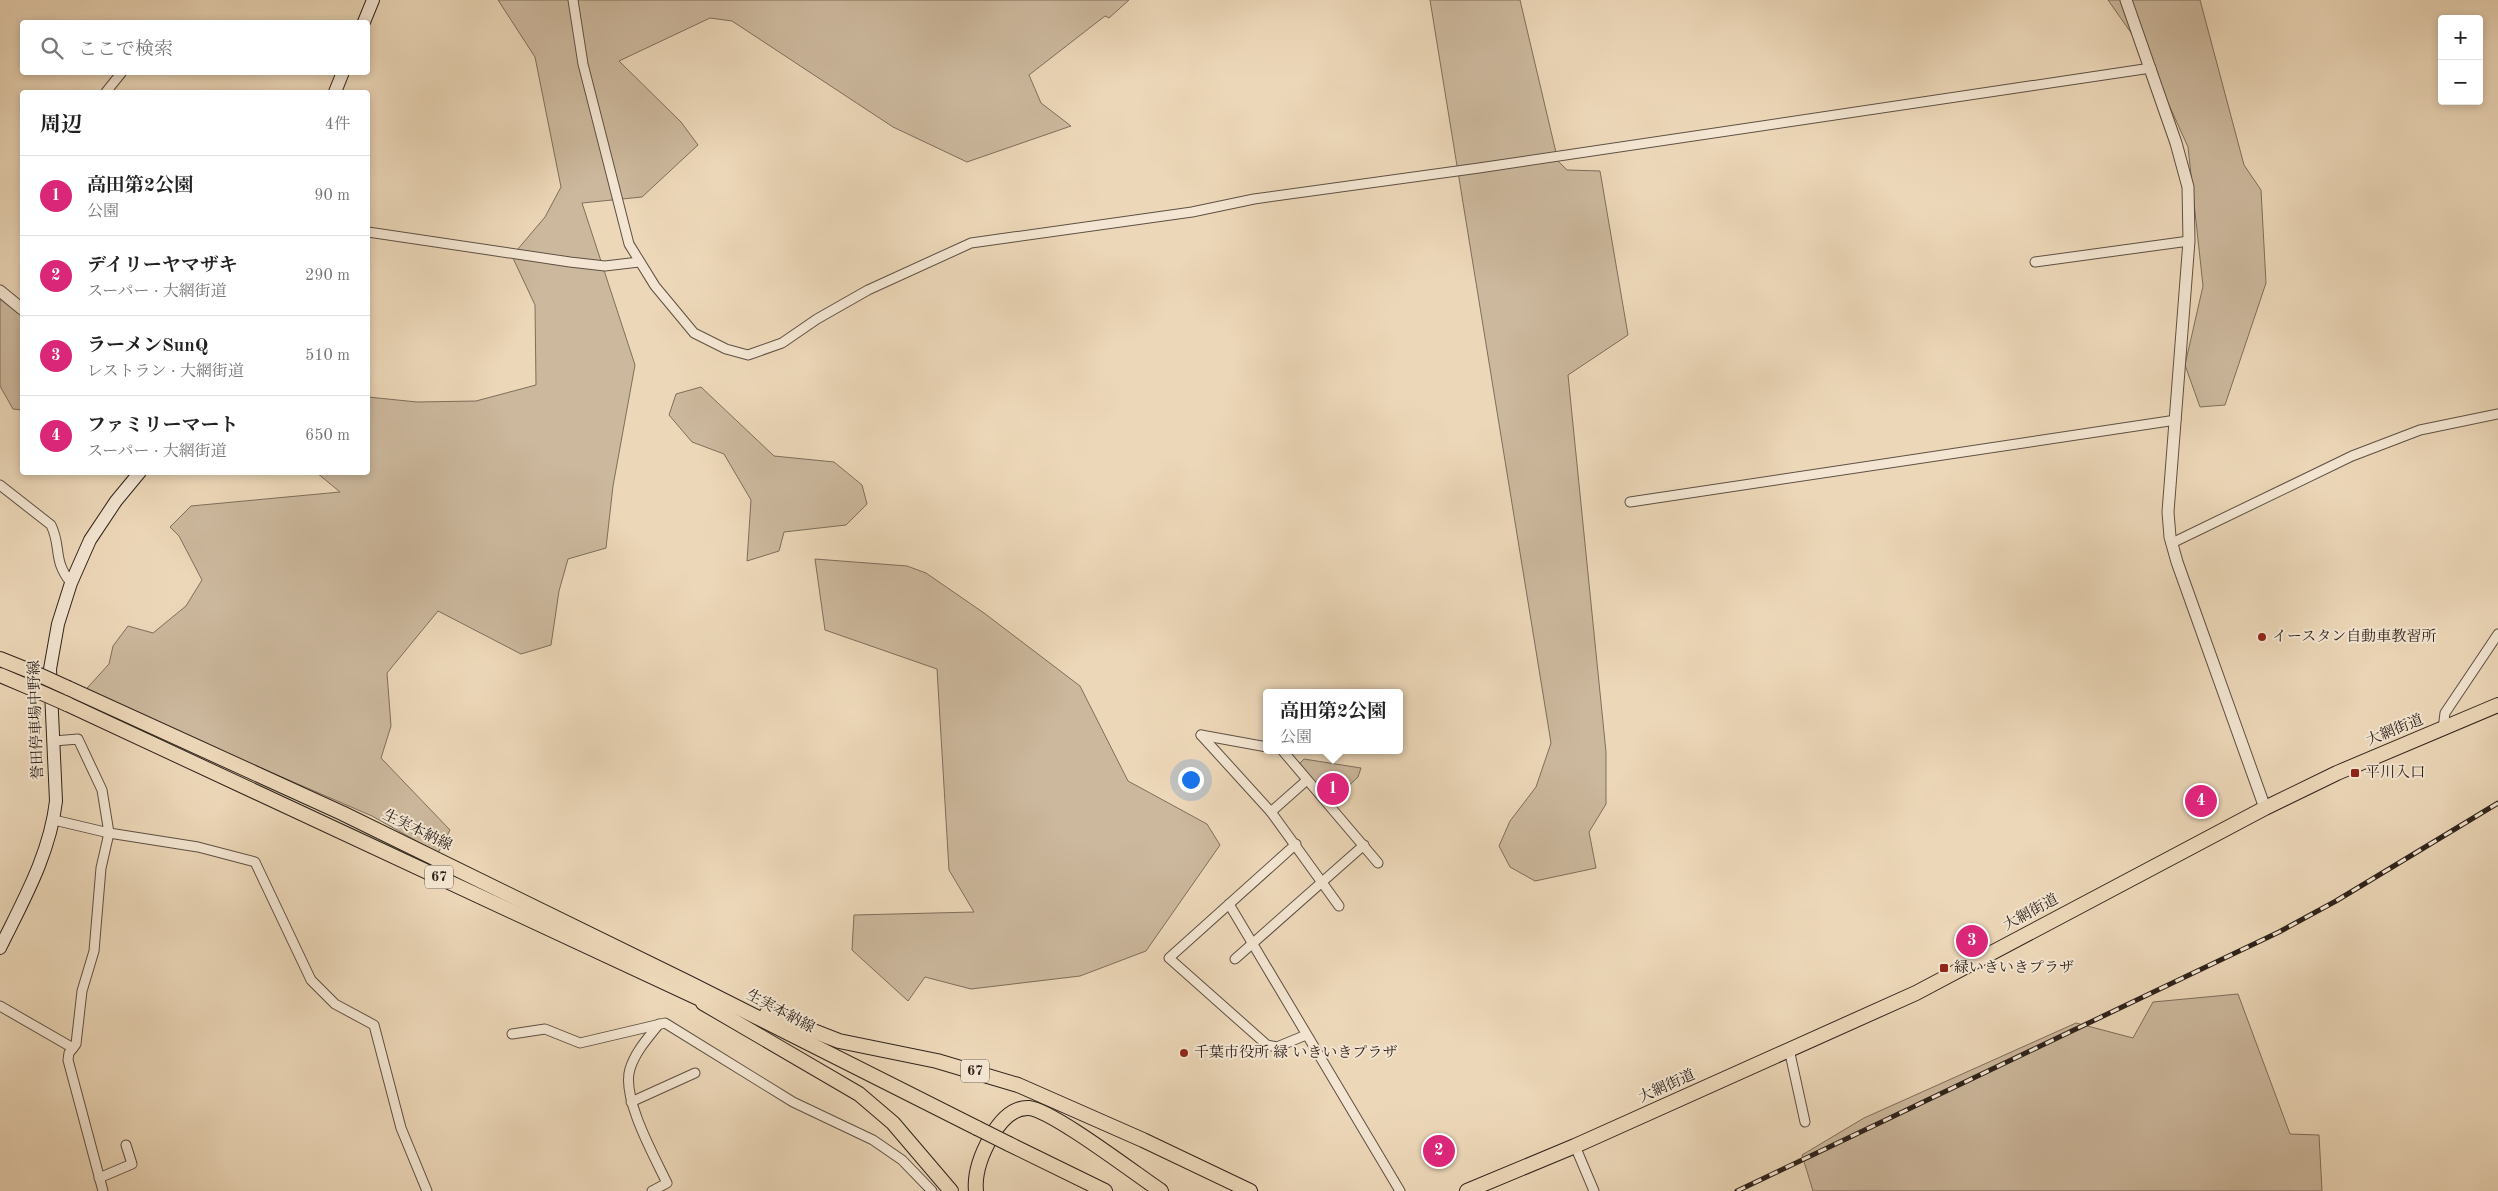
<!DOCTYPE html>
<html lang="ja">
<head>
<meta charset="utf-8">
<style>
  :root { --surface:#fff; --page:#f2f2f2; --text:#222; --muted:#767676; --line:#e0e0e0; --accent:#db2777 }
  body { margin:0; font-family:"Old Standard TT","Noto Serif JP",serif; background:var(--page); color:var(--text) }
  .controls { position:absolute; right:15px; top:15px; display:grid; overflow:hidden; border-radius:5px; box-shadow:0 2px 8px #0003 }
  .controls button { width:45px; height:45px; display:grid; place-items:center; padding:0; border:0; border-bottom:1px solid var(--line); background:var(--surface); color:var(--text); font:25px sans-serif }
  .you { position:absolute; left:1190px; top:779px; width:18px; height:18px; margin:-12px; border:4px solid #fff; border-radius:50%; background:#1a73e8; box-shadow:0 0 0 8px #1a73e833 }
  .badge { display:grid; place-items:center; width:32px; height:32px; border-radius:50%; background:var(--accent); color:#fff; font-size:16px; font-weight:700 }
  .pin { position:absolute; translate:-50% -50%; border:2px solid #fff; box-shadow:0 1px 5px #0006 }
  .popup { position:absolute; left:1263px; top:689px; width:140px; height:65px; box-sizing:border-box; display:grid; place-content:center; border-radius:5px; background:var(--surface); filter:drop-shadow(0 1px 4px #0005); font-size:16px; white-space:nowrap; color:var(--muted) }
  .popup b { font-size:19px; color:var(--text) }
  .popup::after { content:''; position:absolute; left:50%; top:100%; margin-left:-10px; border:10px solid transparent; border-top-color:var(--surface) }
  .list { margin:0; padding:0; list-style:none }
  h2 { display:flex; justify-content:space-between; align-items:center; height:65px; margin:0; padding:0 20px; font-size:21px }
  h2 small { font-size:16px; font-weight:400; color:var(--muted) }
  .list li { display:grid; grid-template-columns:32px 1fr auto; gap:15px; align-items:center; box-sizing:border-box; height:80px; padding:0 20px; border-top:1px solid var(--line) }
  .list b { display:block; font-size:19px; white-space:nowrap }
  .list p { margin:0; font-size:16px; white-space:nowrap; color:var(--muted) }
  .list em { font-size:16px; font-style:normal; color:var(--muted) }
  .icon { flex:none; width:28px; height:28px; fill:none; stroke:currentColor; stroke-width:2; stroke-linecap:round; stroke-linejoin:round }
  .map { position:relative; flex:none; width:2498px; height:1191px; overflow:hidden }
  .search { position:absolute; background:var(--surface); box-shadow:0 2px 8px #0003; left:20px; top:20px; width:350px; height:55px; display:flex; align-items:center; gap:12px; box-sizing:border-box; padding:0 18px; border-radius:5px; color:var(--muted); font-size:19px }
  .panel { position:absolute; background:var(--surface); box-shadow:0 2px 8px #0003; left:20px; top:90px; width:350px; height:385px; border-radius:5px }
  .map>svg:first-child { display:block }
  .green { fill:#ccb89d; stroke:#7e6e5c }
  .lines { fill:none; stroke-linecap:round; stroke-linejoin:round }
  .minor-casing { stroke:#5e5043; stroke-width:11 }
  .tertiary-casing { stroke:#5e5043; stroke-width:13 }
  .secondary-casing { stroke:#2f231c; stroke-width:14 }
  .primary-casing { stroke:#2f231c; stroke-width:16 }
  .minor { stroke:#f3e5d1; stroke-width:9 }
  .tertiary { stroke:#f3e5d1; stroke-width:11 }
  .secondary { stroke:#f3e5d1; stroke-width:12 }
  .primary { stroke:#ecd7b8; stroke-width:14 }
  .rail-casing { stroke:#2f231c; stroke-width:5 }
  .rail { stroke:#f3e5d1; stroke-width:3; stroke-dasharray:9; stroke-linecap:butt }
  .primary-bridge-casing { stroke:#2f231c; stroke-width:16; stroke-linecap:butt }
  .primary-bridge { stroke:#ecd7b8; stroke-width:14 }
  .poi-dot { fill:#8f2418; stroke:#f3e5d1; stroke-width:2 }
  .labels { text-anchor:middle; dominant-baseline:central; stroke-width:4; stroke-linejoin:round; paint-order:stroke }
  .shield { fill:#f3e5d1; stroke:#6a5d52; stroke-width:1 }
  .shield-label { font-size:14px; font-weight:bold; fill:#2f231c }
  .poi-label { font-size:15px; fill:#2f231c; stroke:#f3e5d1; text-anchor:start }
  .street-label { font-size:15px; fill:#2f231c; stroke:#f3e5d1 }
</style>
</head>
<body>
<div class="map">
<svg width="2498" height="1191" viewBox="0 0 2498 1191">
  <rect width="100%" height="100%" fill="#ecd7b8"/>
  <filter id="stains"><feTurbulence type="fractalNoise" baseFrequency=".004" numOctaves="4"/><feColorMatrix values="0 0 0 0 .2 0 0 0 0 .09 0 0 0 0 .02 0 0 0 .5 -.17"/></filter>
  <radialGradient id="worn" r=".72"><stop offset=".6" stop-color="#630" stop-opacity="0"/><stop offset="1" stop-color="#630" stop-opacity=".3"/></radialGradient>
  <g class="green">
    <polygon points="498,0 1129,0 1109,18 1105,16 1029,75 1041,103 1071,126 967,162 893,127 732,21 710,18 619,61 681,122 698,145 642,197 582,203 635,365 613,486 606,548 568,559 559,591 551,645 521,654 438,611 387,673 391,726 381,758 450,830 438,853 372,816 173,730 131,734 88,717 79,697 109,664 113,646 128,626 153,633 186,606 202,580 179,536 170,527 191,506 340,492 317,473 368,472 368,397 417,402 476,401 536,385 535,305 512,256 545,217 561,187 535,57"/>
    <polygon points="1430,0 1520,0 1558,161 1567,170 1600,171 1628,335 1568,375 1606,752 1606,804 1589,832 1596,868 1535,881 1510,867 1499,846 1510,821 1536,787 1551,743"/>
    <polygon points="2108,0 2200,0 2244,165 2261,190 2266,283 2225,405 2200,407 2185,365 2203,286 2188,147 2146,54"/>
    <polygon points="0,299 22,300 22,410 13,409 0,386"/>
    <polygon points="701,387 774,456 834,462 862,485 867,504 846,525 784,532 779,551 747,561 751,500 724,454 692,442 669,415 676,394"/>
    <polygon points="815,559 907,566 926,573 984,613 1080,686 1128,781 1207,824 1220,845 1146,951 1080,976 971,989 925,977 908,1001 852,950 854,915 974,912 949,870 937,669 825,630"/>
    <polygon points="1304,759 1361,768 1358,777 1332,802 1299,764"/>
    <polygon points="2238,994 2290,1134 2319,1135 2322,1191 1813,1191 1802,1155 1864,1118 2076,1023 2133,1038 2153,1002"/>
  </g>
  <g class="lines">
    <g class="minor-casing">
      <g id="minor">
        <polyline points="573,0 583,64 629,244 655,286 694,333 726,349 748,355 782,343 817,319 868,290 971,243 1192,212 1254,199 1479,168 2151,68"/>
        <polyline points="106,92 122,72"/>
        <polyline points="368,232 570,262 605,266 639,262"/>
        <polyline points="2035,262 2189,241"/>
        <path d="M0,485L51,525C62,548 52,559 71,583"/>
        <polyline points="1630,502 2176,420"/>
        <polyline points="2172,543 2352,456 2420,430 2498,414"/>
        <polyline points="2443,729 2445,713 2498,634"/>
        <polyline points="1201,735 1271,812 1339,906"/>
        <polyline points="1201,735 1267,747"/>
        <polyline points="54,741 78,739 102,790 109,833 101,868 94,951 82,991 76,1044 69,1053 68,1060 103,1191"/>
        <polyline points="1282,750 1378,863"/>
        <polyline points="1271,812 1307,780"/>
        <polyline points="54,820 109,833 198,847 255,862 311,980 335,1004 374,1025 401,1128 427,1191"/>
        <polyline points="1296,844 1169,958 1267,1045 1277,1047 1306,1035"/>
        <polyline points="1229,904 1400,1191"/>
        <polyline points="1235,959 1364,845"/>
        <polyline points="0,1006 73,1048"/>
        <polyline points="512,1034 545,1029 580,1043 665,1023 793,1102 873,1140 902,1160 932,1191"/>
        <polyline points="1789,1049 1805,1122"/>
        <polyline points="631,1102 695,1073"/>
        <polyline points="1575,1146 1594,1191"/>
        <polyline points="99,1178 132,1164 126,1145"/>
        <path d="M652,1191L667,1183C654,1156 621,1097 630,1069C635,1052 648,1038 659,1024"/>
      </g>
    </g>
    <g class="tertiary-casing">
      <g id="tertiary">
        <polyline points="2126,0 2176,143 2188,187 2189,241 2168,512 2170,537 2177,562 2265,808"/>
        <polyline points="0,291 22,309"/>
      </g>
    </g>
    <g class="secondary-casing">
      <g id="secondary">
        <polyline points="364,22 373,0"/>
        <polyline points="335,92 343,72"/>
        <path d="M0,948C23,901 50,854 56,801L50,669L58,624L71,583L90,540L116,501L140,472"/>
      </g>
    </g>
    <g class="primary-casing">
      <g id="primary">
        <polyline points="0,659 35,673"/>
        <polyline points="0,675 33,689"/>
        <polyline points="68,688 342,813 689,983 977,1128"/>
        <polyline points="67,704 713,1005"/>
        <polyline points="703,1003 859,1094 893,1123 951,1191"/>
        <polyline points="767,1013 839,1041 937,1061 1018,1085 1143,1140 1250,1191"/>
        <polyline points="1009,1144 1105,1191"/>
        <path d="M976,1191C974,1172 982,1153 991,1137C999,1123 1011,1107 1029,1108C1052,1110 1137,1175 1161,1191"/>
        <polyline points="1467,1191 1575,1146 1916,993 2265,808 2337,773 2498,705"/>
      </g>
    </g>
    <use href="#minor" class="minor"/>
    <use href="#tertiary" class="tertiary"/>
    <use href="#secondary" class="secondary"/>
    <use href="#primary" class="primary"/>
    <g class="rail-casing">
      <polyline id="rail" points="1737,1191 2279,932 2336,901 2498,803"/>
    </g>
    <use href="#rail" class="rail"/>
    <g class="primary-bridge-casing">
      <g id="primary-bridge">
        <polyline points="35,673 68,688"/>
        <polyline points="33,689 67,704"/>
        <polyline points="977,1128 1009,1144"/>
      </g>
    </g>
    <use href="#primary-bridge" class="primary-bridge"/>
  </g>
  <g class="poi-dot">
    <circle cx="2262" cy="637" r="5"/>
    <rect x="2350" y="768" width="10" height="10" rx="2.5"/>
    <rect x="1939" y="963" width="10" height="10" rx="2.5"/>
    <circle cx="1184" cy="1053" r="5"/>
  </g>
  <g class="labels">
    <g class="shield">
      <rect x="425" y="865.5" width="28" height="23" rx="4"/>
      <rect x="961" y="1059.5" width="28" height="23" rx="4"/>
    </g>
    <g class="shield-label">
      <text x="439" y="877">67</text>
      <text x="975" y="1071">67</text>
    </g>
    <g class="poi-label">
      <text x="2272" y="637">イースタン自動車教習所</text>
      <text x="2365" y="773">平川入口</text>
      <text x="1954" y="968">緑いきいきプラザ</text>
      <text x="1194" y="1053">千葉市役所 緑 いきいきプラザ</text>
    </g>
    <g class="street-label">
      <text transform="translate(37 720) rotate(-92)">誉田停車場中野線</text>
      <text transform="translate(2395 731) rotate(-22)">大網街道</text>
      <text transform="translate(417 831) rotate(26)">生実本納線</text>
      <text transform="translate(2031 913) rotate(-28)">大網街道</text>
      <text transform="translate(780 1012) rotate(28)">生実本納線</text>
      <text transform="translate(1667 1087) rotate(-24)">大網街道</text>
    </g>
  </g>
  <rect width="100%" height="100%" filter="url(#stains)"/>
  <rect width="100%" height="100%" fill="url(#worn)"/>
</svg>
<div class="controls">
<button>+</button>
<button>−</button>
</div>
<div class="you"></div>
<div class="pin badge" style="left:1333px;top:789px">1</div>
<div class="popup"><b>高田第2公園</b>公園</div>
<div class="pin badge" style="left:1439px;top:1151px">2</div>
<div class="pin badge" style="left:1972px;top:941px">3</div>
<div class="pin badge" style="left:2201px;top:801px">4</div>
<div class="search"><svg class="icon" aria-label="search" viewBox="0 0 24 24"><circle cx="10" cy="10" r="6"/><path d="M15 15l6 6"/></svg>ここで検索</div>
<section class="panel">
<h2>周辺<small>4件</small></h2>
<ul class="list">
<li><span class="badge">1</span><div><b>高田第2公園</b><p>公園</p></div><em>90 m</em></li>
<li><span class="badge">2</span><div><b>デイリーヤマザキ</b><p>スーパー · 大網街道</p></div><em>290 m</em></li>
<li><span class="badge">3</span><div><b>ラーメンSunQ</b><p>レストラン · 大網街道</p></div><em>510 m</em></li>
<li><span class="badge">4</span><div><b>ファミリーマート</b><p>スーパー · 大網街道</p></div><em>650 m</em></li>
</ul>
</section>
</div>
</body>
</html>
